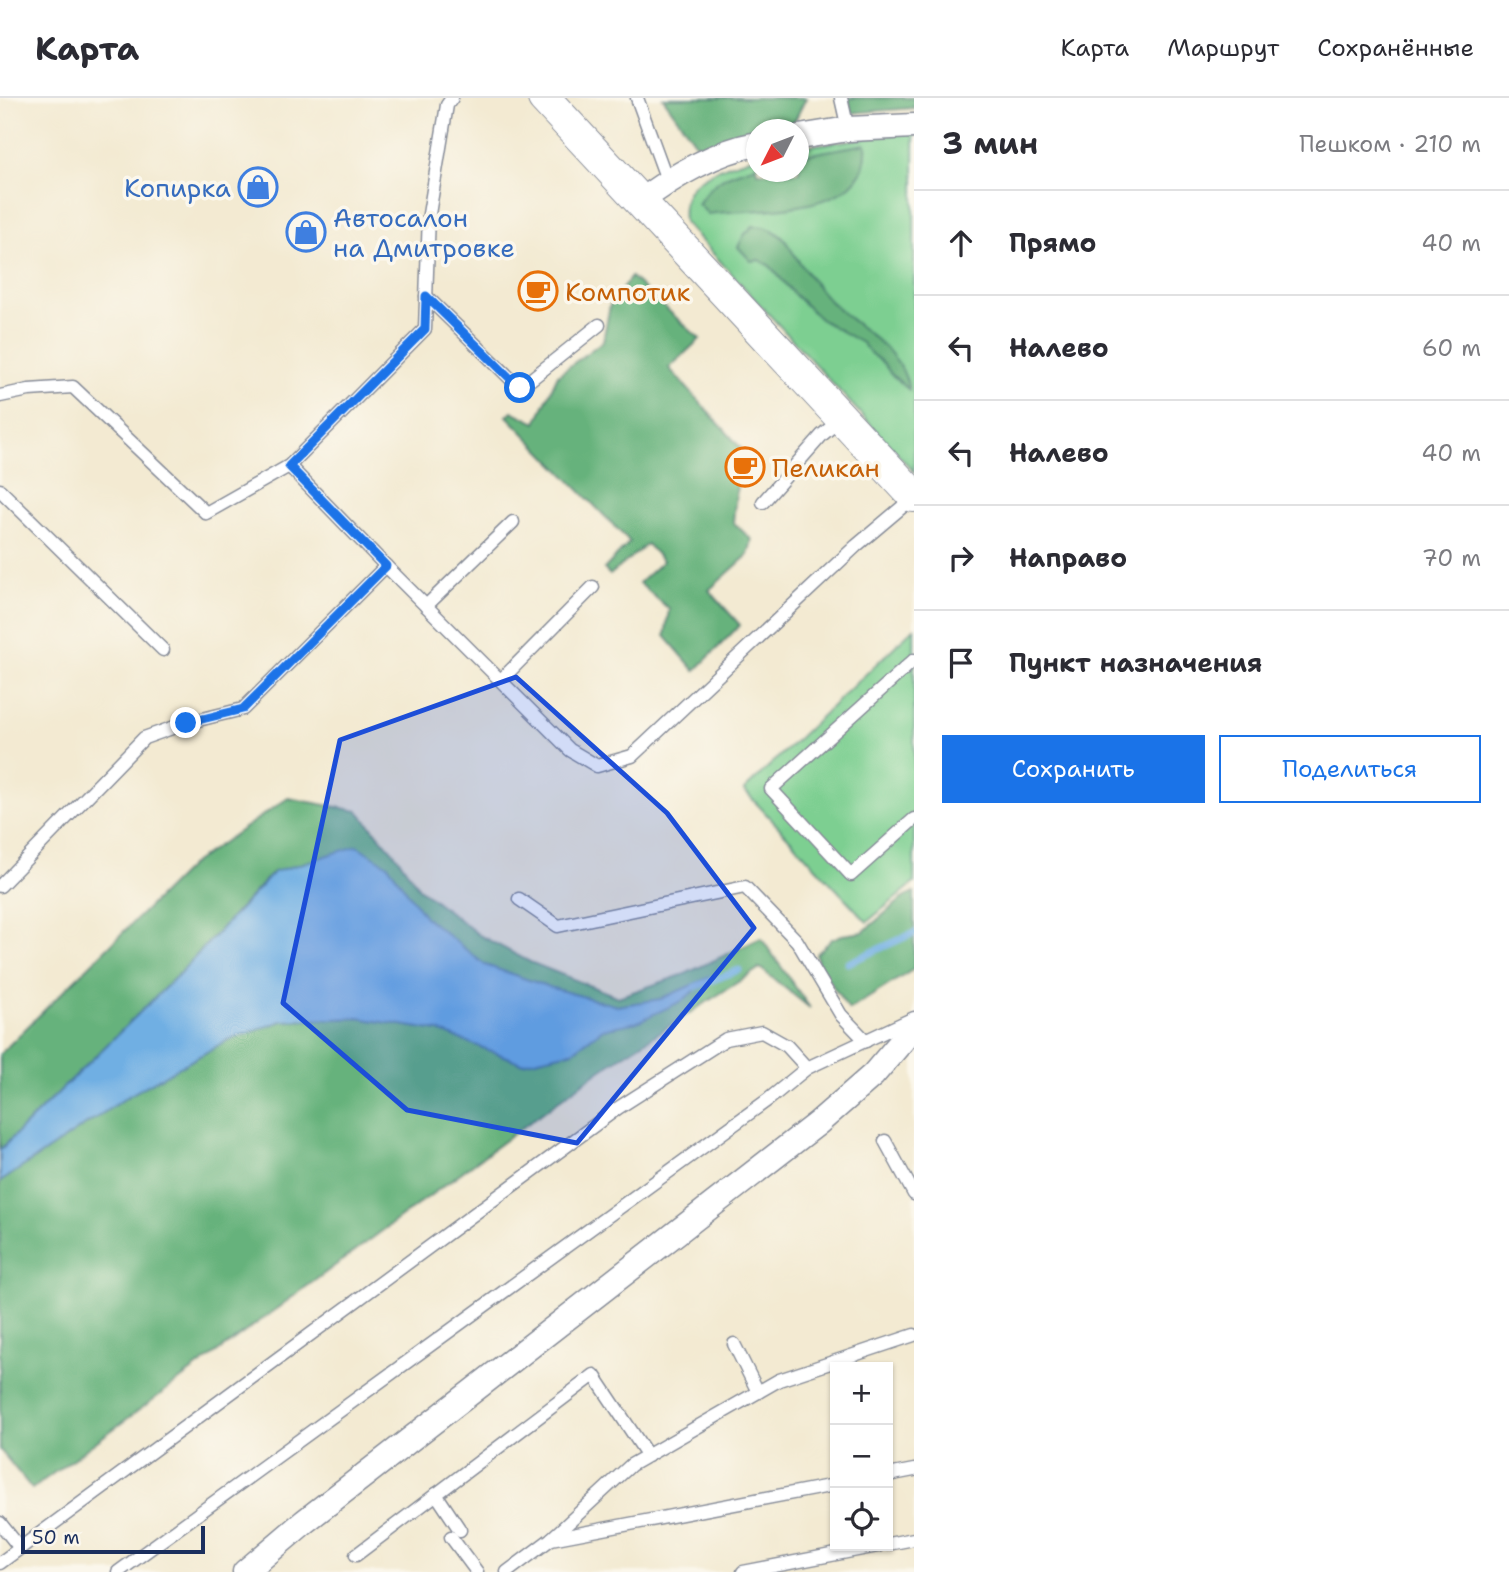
<!DOCTYPE html>
<html lang="ru">
<head>
<meta charset="utf-8">
<style>
  :root { --surface:#fff; --page:#f7f7f7; --text:#2b2b33; --muted:#7c7c81; --line:#e1e1e2; --accent:#1a73e8 }
  body { margin:0; font-family:"Shantell Sans",sans-serif; background:var(--page); color:var(--text) }
  .controls { position:absolute; right:21px; bottom:21px; display:grid; overflow:hidden; border-radius:0px; box-shadow:0 2px 5px #0004 }
  .controls button { width:63px; height:63px; display:grid; place-items:center; padding:0; border:0; border-bottom:2px solid var(--line); background:var(--surface); color:var(--text); font:35px sans-serif }
  .compass { position:absolute; left:746px; top:21px; width:63px; height:63px; border-radius:50%; background:var(--surface); box-shadow:0 2px 5px #0004; rotate:228deg }
  .scale { position:absolute; left:21px; bottom:18px; width:184px; box-sizing:border-box; padding-left:7px; border:4px solid #1b2f5e; border-top:0; font-size:19px; line-height:24px; white-space:nowrap; color:#1b2f5e; -webkit-text-stroke:5px #fbf7ec; paint-order:stroke }
  .stop { position:absolute; width:21px; height:21px; margin:-16px; border:5px solid #1a73e8; border-radius:50%; background:#fff }
  .stop.end { background:#1a73e8; border-color:#fff; box-shadow:0 2px 7px #0008 }
  .list { margin:0; padding:0; list-style:none }
  h2 { display:flex; justify-content:space-between; align-items:center; height:91px; margin:0; padding:0 28px; font-size:30px }
  h2 small { font-size:23px; font-weight:400; color:var(--muted) }
  .list li { display:grid; grid-template-columns:46px 1fr auto; gap:21px; align-items:center; box-sizing:border-box; height:105px; padding:0 28px; border-top:2px solid var(--line) }
  .list b { display:block; font-size:26px; white-space:nowrap }
  .list em { font-size:23px; font-style:normal; color:var(--muted) }
  .actions { display:flex; gap:14px; padding:21px 28px }
  .actions a { flex:1; padding:16px 0; border:2px solid var(--accent); border-radius:0px; text-align:center; font-size:24px; color:var(--accent) }
  .actions .main { background:var(--accent); color:#fff }
  .icon { flex:none; width:38px; height:38px; fill:none; stroke:currentColor; stroke-width:2; stroke-linecap:round; stroke-linejoin:round }
  .map { position:relative; flex:none; width:914px; height:1474px; overflow:hidden }
  header { display:flex; align-items:center; gap:42px; box-sizing:border-box; height:98px; padding:0 35px; background:var(--surface); border-bottom:2px solid var(--line) }
  header strong { font-size:33px }
  nav { display:flex; gap:38px; margin-inline-start:auto; font-size:24px }
  main { display:flex }
  aside { flex:1; background:var(--surface) }
  .map>svg:first-child { display:block }
  .green { fill:#7dcf91; stroke:#4c7f78; stroke-width:2 }
  .forest { fill:#66b27b; stroke:#40706c; stroke-width:2 }
  .water { fill:#6fafe3; stroke:#456fa0; stroke-width:2 }
  .lines { fill:none; stroke-linecap:round; stroke-linejoin:round }
  .stream { stroke:#6fafe3; stroke-width:7 }
  .service-casing { stroke:#878c98; stroke-width:15 }
  .minor-casing { stroke:#878c98; stroke-width:27 }
  .tertiary-casing { stroke:#878c98; stroke-width:34 }
  .service { stroke:#fff; stroke-width:12 }
  .minor { stroke:#fff; stroke-width:24 }
  .tertiary { stroke:#fff; stroke-width:32 }
  .route { stroke:#1a73e8; stroke-width:9 }
  .marked { fill:#1d4ed8; fill-opacity:0.2; stroke:#1d4ed8; stroke-width:5; stroke-linejoin:round }
  .labels { text-anchor:middle; dominant-baseline:central; stroke-width:7; stroke-linejoin:round; paint-order:stroke }
  .shop-label { font-size:26px; fill:#366cbe; stroke:#fbf7ec; text-anchor:end }
  .food-label { font-size:26px; fill:#c56008; stroke:#fbf7ec; text-anchor:start }
</style>
</head>
<body>
<header>
<strong>Карта</strong>
<nav><a>Карта</a><a>Маршрут</a><a>Сохранённые</a></nav>
</header>
<main>
<div class="map">
<svg width="914" height="1474" viewBox="0 0 914 1474">
  <rect width="100%" height="100%" fill="#fbf7ec"/>
  <filter id="ink" filterUnits="userSpaceOnUse"><feTurbulence type="fractalNoise" baseFrequency=".0143" numOctaves="2"/><feDisplacementMap in="SourceGraphic" scale="14" xChannelSelector="R" yChannelSelector="G"/><feConvolveMatrix kernelMatrix="1 2 1 2 8 2 1 2 1" color-interpolation-filters="sRGB"/></filter>
  <filter id="wash" filterUnits="userSpaceOnUse"><feTurbulence type="fractalNoise" baseFrequency=".00686" numOctaves="4" result="noise"/><feDisplacementMap in="SourceGraphic" scale="28" xChannelSelector="R" yChannelSelector="G"/><feGaussianBlur stdDeviation="1.57" result="paint"/><feColorMatrix in="noise" values="0 0 0 0 0 0 0 0 0 0 0 0 0 0 0 0 0 1.4 0 .05"/><feComposite in="paint" operator="in"/></filter>
  <g filter="url(#wash)">
    <rect width="100%" height="100%" fill="#f3ead2"/>
    <g class="green">
      <path d="M914,34V374L684,124C683,114 683,105 687,96C695,77 738,63 756,59L757,74H799V49Z"/>
      <polygon points="914,530 914,785 867,824 744,692"/>
    </g>
    <g class="forest">
      <polygon points="663,0 806,0 794,24 757,32 700,51"/>
      <polygon points="849,0 914,0 914,10 851,15"/>
      <path d="M866,46C872,121 755,109 708,116L698,106C714,80 729,76 756,68L757,74H799V58Z"/>
      <path d="M753,128C767,128 775,132 785,142C798,163 814,186 831,204C858,232 902,249 909,292L891,276L884,266L870,255L862,245L820,221L794,196L770,168L759,162L751,163L738,149L744,137Z"/>
      <polygon points="631,179 700,241 669,270 741,350 733,424 752,442 748,457 709,492 740,527 695,573 665,538 669,511 639,485 663,463 647,446 610,477 604,471 630,444 507,318 512,313 536,325 558,277 603,243 610,207"/>
      <polygon points="288,700 358,713 396,757 419,790 479,837 530,864 618,899 685,876 761,840 810,910 760,870 599,973 32,1391 0,1352 0,1084 130,997 228,942 282,923 358,920 439,933 522,965 573,953 603,931 637,924 707,881 660,901 617,908 552,890 485,867 425,819 388,767 273,774 182,873 0,1052 0,956 193,765"/>
      <polygon points="914,794 914,871 849,912 818,866 816,856 832,841 842,837 863,834 903,800"/>
    </g>
    <polygon class="water" points="357,748 388,767 425,819 485,867 552,890 617,908 661,901 710,879 682,903 637,924 603,931 573,953 522,965 439,933 358,920 282,923 228,942 130,997 0,1084 0,1052 182,873 274,774"/>
    <g class="lines">
      <g class="stream">
        <polyline points="848,865 914,835"/>
        <polyline points="695,889 739,872"/>
      </g>
    </g>
  </g>
  <g filter="url(#ink)">
    <g class="lines">
      <g class="service-casing">
        <g id="service">
          <polyline points="637,0 667,82"/>
          <polyline points="841,0 848,31"/>
          <polyline points="426,198 520,290 599,227"/>
          <polyline points="0,298 29,292 73,289 206,415 289,368 425,231 429,116 447,7 452,0"/>
          <polyline points="0,392 163,552"/>
          <polyline points="763,404 822,337 842,320"/>
          <polyline points="386,468 570,652 597,668 632,658 856,448 914,399"/>
          <polyline points="426,508 513,424"/>
          <polyline points="914,562 771,691 851,777 914,721"/>
          <polyline points="501,582 593,489"/>
          <polyline points="0,788 144,640 186,625 243,611 386,468 289,368"/>
          <polyline points="519,801 558,828 745,789 797,843 841,917 866,943"/>
          <polyline points="885,1043 914,1096"/>
          <polyline points="734,1246 758,1294"/>
          <polyline points="888,1377 914,1372"/>
          <polyline points="436,1396 460,1432"/>
          <polyline points="0,1425 20,1450"/>
          <polyline points="451,1439 477,1474"/>
          <polyline points="551,1441 835,1387"/>
          <polyline points="888,1446 914,1441"/>
          <polyline points="356,1457 594,1277 648,1358"/>
          <polyline points="0,1465 618,1010 726,941 762,934 787,948 807,970"/>
          <polyline points="118,1474 769,1001 807,970 914,920"/>
          <polyline points="507,1474 551,1441 631,1367 779,1282 914,1237"/>
          <polyline points="743,1474 878,1448"/>
        </g>
      </g>
      <g class="minor-casing">
        <g id="minor">
          <polyline points="799,39 848,31 914,28"/>
          <path d="M641,103C673,78 717,53 757,46"/>
          <polyline points="245,1474 304,1424 818,1025 873,977 914,929"/>
        </g>
      </g>
      <g class="tertiary-casing">
        <polyline id="tertiary" points="544,0 914,398"/>
      </g>
      <use href="#service" class="service"/>
      <use href="#minor" class="minor"/>
      <use href="#tertiary" class="tertiary"/>
    </g>
  </g>
  <g class="lines" filter="url(#ink)">
    <polyline class="route" points="186,625 243,611 386,468 289,368 425,231 426,198 520,290"/>
  </g>
  <path class="marked" d="M516,579L667,715L754,830L577,1045L407,1012L283,905L340,642Z"/>
  <defs>
    <g id="shop-ring" transform="scale(2.0125)"><circle r="9.5" fill="#fbf7ec" stroke="#3f7fe0" stroke-width="1.5"/><path d="M-5-2.5h2.3a2.7 3.5 0 0 1 5.4 0H5L5.5 6h-11ZM-1.5-2.5h3a1.5 2.3 0 0 0-3 0Z" fill="#3f7fe0"/></g>
    <g id="cafe-ring" transform="scale(2.0125)"><circle r="9.5" fill="#fbf7ec" stroke="#e8710a" stroke-width="1.5"/><path d="M-5.5-4.5H6V0H3Q3 3.5 0 3.5H-2.5Q-5.5 3.5-5.5 0ZM3-3.2v2h1.7v-2ZM-6 4.5H4V6H-6Z" fill="#e8710a"/></g>
  </defs>
  <g fill-rule="evenodd">
    <use href="#shop-ring" x="258" y="89"/>
    <use href="#shop-ring" x="306" y="134"/>
    <use href="#cafe-ring" x="538" y="193"/>
    <use href="#cafe-ring" x="745" y="369"/>
  </g>
  <g class="labels">
    <g class="shop-label">
      <text x="231" y="89">Копирка</text>
      <text x="333" y="119" text-anchor="start">Автосалон<tspan x="333" dy="30">на Дмитровке</tspan></text>
    </g>
    <g class="food-label">
      <text x="565" y="193">Компотик</text>
      <text x="772" y="369">Пеликан</text>
    </g>
  </g>
</svg>
<div class="controls">
<button>+</button>
<button>−</button>
<button><svg class="icon" aria-label="locate" viewBox="0 0 24 24"><circle cx="12" cy="12" r="6"/><path d="M12 2v4M12 18v4M2 12h4M18 12h4"/></svg></button>
</div>
<svg class="compass" viewBox="-18 -18 36 36"><path d="M0-13l5 13h-10z" fill="#e53935"/><path d="M0 13l5-13h-10z" fill="#7c7c81"/></svg>
<div class="scale">50 m</div>
<div class="stop" style="left:520px;top:290px"></div>
<div class="stop end" style="left:186px;top:625px"></div>
</div>
<aside>
<h2>3 мин<small>Пешком · 210 m</small></h2>
<ul class="list">
<li><svg class="icon" aria-label="ahead" viewBox="0 0 24 24"><path d="M12 20V5M6 11l6-6 6 6"/></svg><div><b>Прямо</b></div><em>40 m</em></li>
<li><svg class="icon" aria-label="left" viewBox="0 0 24 24"><path d="M17 20v-9H6M10 6l-5 5 5 5"/></svg><div><b>Налево</b></div><em>60 m</em></li>
<li><svg class="icon" aria-label="left" viewBox="0 0 24 24"><path d="M17 20v-9H6M10 6l-5 5 5 5"/></svg><div><b>Налево</b></div><em>40 m</em></li>
<li><svg class="icon" aria-label="right" viewBox="0 0 24 24"><path d="M7 20v-9h11M14 6l5 5-5 5"/></svg><div><b>Направо</b></div><em>70 m</em></li>
<li><svg class="icon" aria-label="arrive" viewBox="0 0 24 24"><path d="M6 21V4h12l-3 4 3 4H6"/></svg><div><b>Пункт назначения</b></div></li>
</ul>
<div class="actions"><a class="main">Сохранить</a><a>Поделиться</a></div>
</aside>
</main>
</body>
</html>
